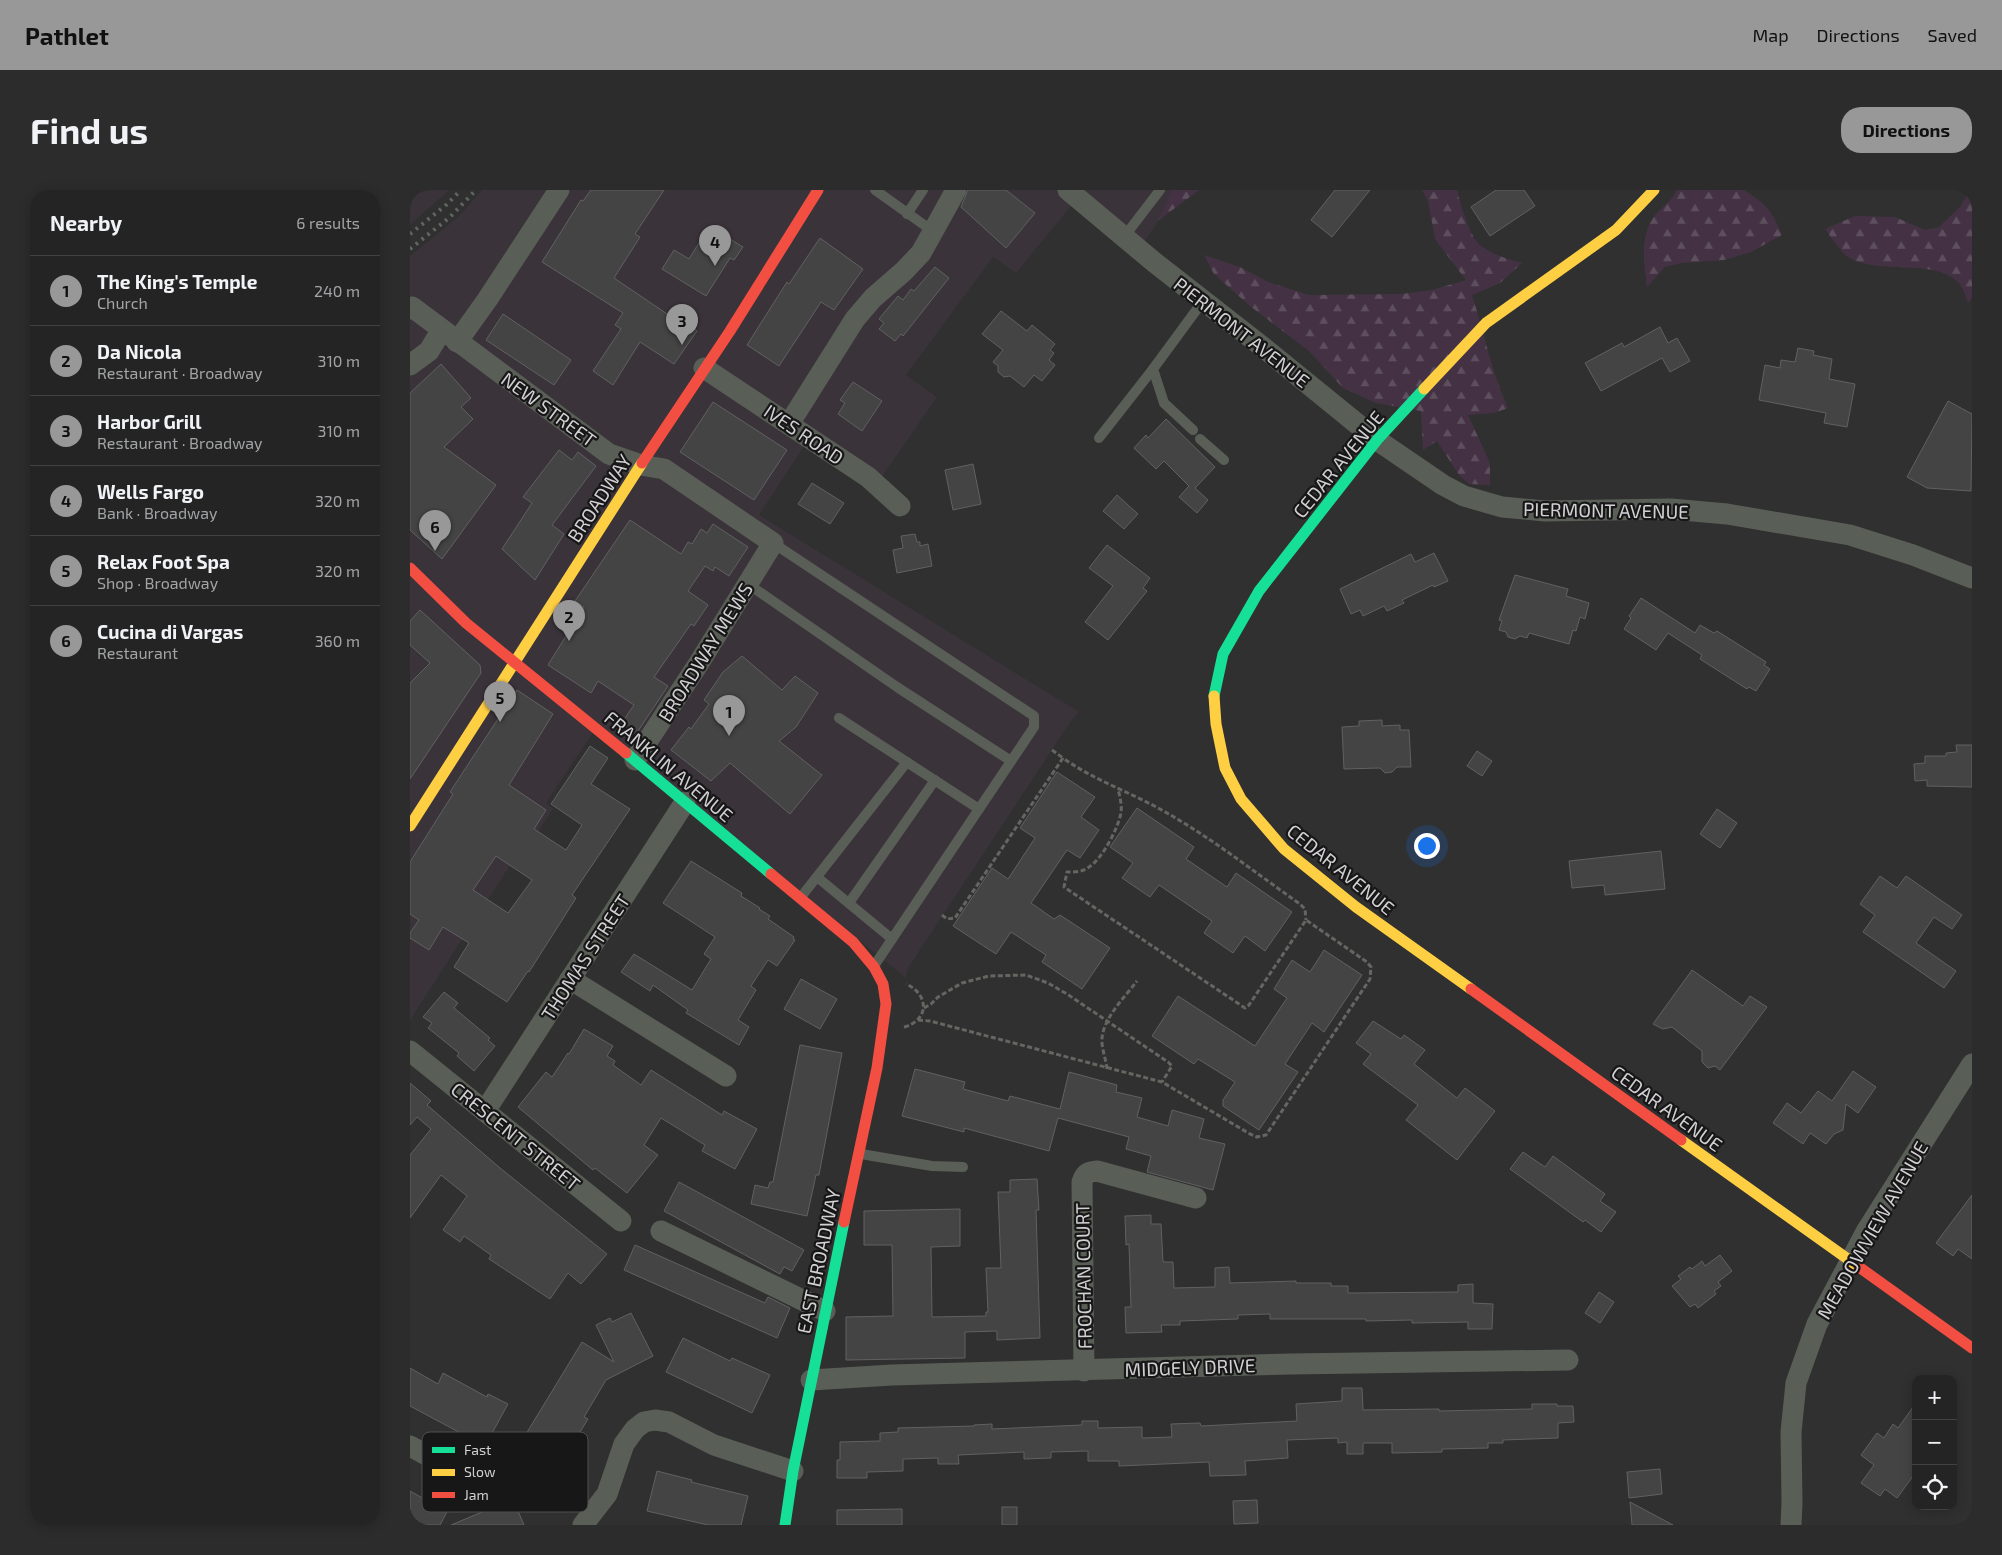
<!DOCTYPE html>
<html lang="en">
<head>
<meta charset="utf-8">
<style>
  :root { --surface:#242424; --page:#2c2c2c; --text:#f1f3f6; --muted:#a3a4a6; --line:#414141; --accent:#999899 }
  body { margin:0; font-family:"Exo 2",sans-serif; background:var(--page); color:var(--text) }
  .controls { position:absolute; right:15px; bottom:15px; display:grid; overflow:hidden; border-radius:10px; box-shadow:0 2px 12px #0003 }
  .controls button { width:45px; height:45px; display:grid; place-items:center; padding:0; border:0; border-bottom:1px solid var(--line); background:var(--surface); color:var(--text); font:25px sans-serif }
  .you { position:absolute; left:1016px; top:655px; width:18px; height:18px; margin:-12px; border:4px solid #fff; border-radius:50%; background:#1a73e8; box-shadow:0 0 0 8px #1a73e833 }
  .badge { display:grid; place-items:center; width:32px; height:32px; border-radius:50%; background:var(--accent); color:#111; font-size:16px; font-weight:700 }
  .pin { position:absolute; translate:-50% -41px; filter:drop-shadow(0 1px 2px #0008) }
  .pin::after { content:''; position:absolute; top:26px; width:18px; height:15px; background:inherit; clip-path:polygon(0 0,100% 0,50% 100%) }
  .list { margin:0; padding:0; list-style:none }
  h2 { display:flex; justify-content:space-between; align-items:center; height:65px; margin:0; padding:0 20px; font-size:21px }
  h2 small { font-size:16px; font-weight:400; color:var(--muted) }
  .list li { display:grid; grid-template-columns:32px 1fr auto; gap:15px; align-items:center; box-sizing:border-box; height:70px; padding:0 20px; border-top:1px solid var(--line) }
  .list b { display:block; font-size:19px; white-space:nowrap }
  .list p { margin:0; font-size:16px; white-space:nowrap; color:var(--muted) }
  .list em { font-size:16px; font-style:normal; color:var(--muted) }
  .icon { flex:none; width:28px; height:28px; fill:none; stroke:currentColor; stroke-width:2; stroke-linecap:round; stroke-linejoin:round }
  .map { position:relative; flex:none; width:1562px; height:1335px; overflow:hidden; border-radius:20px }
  header { display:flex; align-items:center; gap:30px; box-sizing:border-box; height:70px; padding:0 25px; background:var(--accent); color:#111 }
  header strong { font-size:24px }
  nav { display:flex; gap:28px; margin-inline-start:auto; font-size:18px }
  .intro { display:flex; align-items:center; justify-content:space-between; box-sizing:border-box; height:120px; padding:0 30px }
  h1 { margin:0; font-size:35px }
  .button { padding:12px 22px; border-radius:20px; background:var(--accent); color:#111; font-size:18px; font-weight:700 }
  main { display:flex; gap:30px; padding:0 30px }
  aside { flex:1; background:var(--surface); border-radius:20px; box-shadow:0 2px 12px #0003 }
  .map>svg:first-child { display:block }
  .built { fill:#3a333a }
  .forest { fill:url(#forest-firs) }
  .building { fill:#444; stroke:#616161; fill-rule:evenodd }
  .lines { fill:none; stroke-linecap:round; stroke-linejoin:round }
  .path { stroke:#636661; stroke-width:3; stroke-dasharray:5 2.5; stroke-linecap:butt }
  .lane { stroke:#595f56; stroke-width:10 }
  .street { stroke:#595f56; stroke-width:21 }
  .fast { stroke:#16e098; stroke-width:11 }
  .slow { stroke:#ffcf43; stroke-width:11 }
  .jam { stroke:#f24e42; stroke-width:11 }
  .rail { stroke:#616560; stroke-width:4; stroke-dasharray:2.5 5; stroke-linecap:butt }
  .labels { text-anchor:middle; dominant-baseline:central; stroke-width:4.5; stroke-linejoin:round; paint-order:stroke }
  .street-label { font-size:19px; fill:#d2d0d2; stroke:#181718 }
  .key { fill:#181718; stroke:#504e50; stroke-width:1 }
  .key-label { font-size:14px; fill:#d2d0d2 }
</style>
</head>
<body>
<header>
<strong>Pathlet</strong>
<nav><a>Map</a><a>Directions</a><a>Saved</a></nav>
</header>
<div class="intro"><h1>Find us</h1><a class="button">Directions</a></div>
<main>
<aside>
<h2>Nearby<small>6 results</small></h2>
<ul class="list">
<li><span class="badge">1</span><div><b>The King's Temple</b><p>Church</p></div><em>240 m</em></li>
<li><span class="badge">2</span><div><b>Da Nicola</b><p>Restaurant · Broadway</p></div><em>310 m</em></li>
<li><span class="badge">3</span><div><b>Harbor Grill</b><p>Restaurant · Broadway</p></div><em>310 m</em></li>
<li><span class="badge">4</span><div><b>Wells Fargo</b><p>Bank · Broadway</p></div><em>320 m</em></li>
<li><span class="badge">5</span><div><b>Relax Foot Spa</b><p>Shop · Broadway</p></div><em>320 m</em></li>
<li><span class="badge">6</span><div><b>Cucina di Vargas</b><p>Restaurant</p></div><em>360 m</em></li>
</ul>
</aside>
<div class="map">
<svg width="1562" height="1335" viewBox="0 0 1562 1335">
  <defs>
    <pattern id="forest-firs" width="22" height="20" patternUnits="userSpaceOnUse" patternTransform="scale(1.25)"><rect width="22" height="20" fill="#443244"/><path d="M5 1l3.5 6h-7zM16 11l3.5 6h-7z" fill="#5e4f5e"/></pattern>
  </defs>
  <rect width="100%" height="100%" fill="#303030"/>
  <g class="built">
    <polygon points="0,0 39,0 0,35"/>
    <polygon points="72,0 770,0 731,56 671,4 606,83 583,67 496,185 527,207 469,291 400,247 349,325 669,522 661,531 498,778 496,788 186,538 136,613 143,619 126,645 121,643 0,830 0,66 47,28"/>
  </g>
  <g class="forest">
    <polygon points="762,0 789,0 749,30"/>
    <path d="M1012,0H1047C1050,14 1059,44 1069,54C1078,63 1100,70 1112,73L1090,93L1062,105C1074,143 1082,183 1098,218L1084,223L1058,225L1080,273V295L1059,294L1049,285L1027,251L1013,260L1011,221L966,213L933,198L899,161L840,116L804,84L794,65L830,77L858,92L899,105L991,104L1022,100L1056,90L1025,49L1018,11Z"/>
    <path d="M1267,0H1336L1335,1C1356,13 1363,23 1372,45L1341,62L1314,70L1271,73L1255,77L1237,97C1234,72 1229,45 1246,24C1254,16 1262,10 1267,0Z"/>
    <path d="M1560,0H1562V108L1558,113C1556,107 1553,97 1548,92C1523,68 1469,85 1440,68C1431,63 1422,48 1415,39L1445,26L1485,27L1515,40L1529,37L1550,17Z"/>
  </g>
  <g class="building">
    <polygon points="181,0 254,0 225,44 230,47 204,88 263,128 265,126 287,141 264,174 230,152 203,195 183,181 211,139 205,135 213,123 132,72 171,10 173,11"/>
    <polygon points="558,0 596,0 625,23 596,58 551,17"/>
    <polygon points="925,0 960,0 922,47 901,30"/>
    <polygon points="1086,0 1114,0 1125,16 1080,46 1061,17"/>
    <polygon points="297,40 318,53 320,49 333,57 324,70 320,68 296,106 252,79 264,60 279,69"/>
    <polygon points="410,48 453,79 424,120 411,112 369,176 337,155 377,92 379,94"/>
    <polygon points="525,77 539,88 493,146 491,144 485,151 469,139 474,133 469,129 488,106 493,110 501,99 504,101"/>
    <polygon points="591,121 617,141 622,135 645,154 640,160 644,163 639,170 645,175 632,191 624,185 614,197 600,186 594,187 588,182 588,176 583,172 593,160 572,144"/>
    <polygon points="93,124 161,170 144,195 76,150"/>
    <polygon points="1250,137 1258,153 1267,148 1280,171 1260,182 1252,168 1191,201 1175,173 1212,153 1214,157"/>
    <polygon points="1388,158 1404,161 1403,165 1422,169 1419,189 1445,194 1437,237 1414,233 1416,223 1349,210 1355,175 1370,178 1371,170 1385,172"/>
    <polygon points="31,174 61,208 51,217 63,229 34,257 86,295 32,369 0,340 0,203"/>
    <polygon points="443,192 472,211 452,241 428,224 435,213 430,210"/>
    <polygon points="1538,211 1562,224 1561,301 1517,298 1497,287"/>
    <polygon points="303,212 377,260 344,310 270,262"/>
    <polygon points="756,229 805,277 785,298 798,310 787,323 769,307 779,296 754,271 746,279 724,258 736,245 738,248"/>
    <polygon points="149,260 162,270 168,262 186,276 142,335 154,344 125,390 92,359 122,313 113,307"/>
    <polygon points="563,274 571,314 543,320 535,280"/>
    <polygon points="402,293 434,313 420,334 388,314"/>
    <polygon points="707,305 728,324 714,339 693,321"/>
    <polygon points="220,330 271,364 278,352 282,354 291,339 297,343 303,334 338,357 319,386 305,377 303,381 295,376 278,401 298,415 284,436 281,434 244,487 258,496 226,544 211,534 224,515 188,491 181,503 138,475 174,417 165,411"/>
    <polygon points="505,344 507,352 510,352 510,356 518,354 522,376 487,383 483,360 493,358 491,346"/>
    <polygon points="697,355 740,388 733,398 737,401 698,450 675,432 703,396 679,378"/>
    <polygon points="1024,363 1038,391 1024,397 1023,395 992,410 994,413 977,421 974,416 953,426 950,420 941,424 930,399 1001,364 1005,372"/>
    <polygon points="1105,385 1158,399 1156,406 1179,413 1175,429 1170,427 1166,441 1163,440 1159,454 1119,443 1117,448 1110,446 1105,449 1098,447 1096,442 1089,440 1092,431 1089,430"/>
    <polygon points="1231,408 1285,443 1290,435 1304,443 1307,441 1356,472 1354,475 1360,479 1346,501 1339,497 1337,499 1290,469 1292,465 1258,443 1246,460 1214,439 1221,428 1219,426"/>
    <polygon points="10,420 70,475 71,483 0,589 0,493 20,473 0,455 0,431"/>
    <polygon points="332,466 372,500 385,486 408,503 386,537 369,551 412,585 380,624 320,573 301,591 261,560 279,537 281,539 299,514 294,510 313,482"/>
    <path d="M107,500L143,524L99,595L136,620L124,639L156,660L172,635L141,614L180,556L198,568L181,594L220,619L162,705L166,708L119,782L118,781L97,812L44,777L59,753L33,737L19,760L0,748V743L9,730L0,724V672L43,604L40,602ZM86,666L122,690L98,723L63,700Z"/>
    <polygon points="972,530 972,536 990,535 990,540 999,540 1001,577 987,577 982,582 975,583 970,578 934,579 932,537 949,536 949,531"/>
    <polygon points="1546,555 1562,555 1562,597 1517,596 1517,590 1505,591 1504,574 1515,573 1515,566 1536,566 1536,563 1547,562"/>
    <polygon points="1067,561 1082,571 1072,586 1057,576"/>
    <polygon points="647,582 685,607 671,627 689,640 670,668 657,660 621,713 644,729 650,725 700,758 672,799 632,772 636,765 601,742 586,764 543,736 582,678 598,689 625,648 610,638"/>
    <polygon points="727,618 784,657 776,669 817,697 826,683 882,722 855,761 835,746 823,763 794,743 802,731 749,695 740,707 712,688 723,673 700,657"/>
    <polygon points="1307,619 1327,633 1310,658 1290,644"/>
    <polygon points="1251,661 1255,699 1195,705 1194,695 1162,698 1159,671"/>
    <polygon points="281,671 332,703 331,706 350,718 349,719 360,726 358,729 384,747 383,749 385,750 367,776 358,770 341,796 346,800 328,830 339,837 329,855 276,823 278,820 243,795 240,801 211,782 224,764 282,800 301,769 294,764 305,747 253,713"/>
    <polygon points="1470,686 1487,698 1496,686 1552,725 1542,739 1524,727 1506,753 1546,781 1534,798 1453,742 1465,725 1450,714"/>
    <polygon points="914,760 952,785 914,842 902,833 875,874 888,882 849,940 813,916 813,910 825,892 788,869 784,874 742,846 768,806 845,856 877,808 864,799 882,770 900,782"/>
    <polygon points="1282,780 1333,816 1340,806 1357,817 1310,880 1305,876 1298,878 1292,872 1292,861 1262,837 1253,839 1243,834"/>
    <polygon points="391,789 427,809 410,839 374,819"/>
    <polygon points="34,802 48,813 44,818 80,848 78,850 85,856 64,881 47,866 49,863 18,838 22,833 13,827"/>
    <polygon points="963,831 991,849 994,845 1015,860 1004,874 1047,908 1055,898 1085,921 1047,970 996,930 1008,915 953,874 961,864 946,853"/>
    <polygon points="174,839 203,856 197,866 205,871 203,875 231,895 241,880 312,925 314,921 347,939 325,979 292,961 295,955 251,928 234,955 248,965 217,1003 185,978 183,980 108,917 136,882 142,887 158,863 159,864"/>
    <polygon points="390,855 432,863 409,985 406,985 397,1026 341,1014 345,995 358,998 360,992 363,992"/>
    <polygon points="505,879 555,892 553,899 598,911 600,906 650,919 659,882 707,895 706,902 732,908 727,927 758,936 762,920 794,929 789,948 815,954 803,1000 737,982 741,966 716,959 719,947 648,928 639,961 554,938 554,942 492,926"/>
    <polygon points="1443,881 1466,897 1448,923 1436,914 1433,940 1424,944 1416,954 1400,943 1393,954 1363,933 1377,913 1391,923 1408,901 1422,911"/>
    <polygon points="0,893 21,911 17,915 90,978 197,1064 171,1094 158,1083 140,1109 79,1069 81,1065 54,1046 50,1052 33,1040 57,1006 31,985 0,1028 0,965 21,939 7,927 0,935"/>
    <polygon points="1113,962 1135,977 1143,966 1195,1004 1190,1011 1206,1022 1191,1042 1175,1030 1173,1032 1100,979"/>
    <polygon points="627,989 629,1020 626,1020 630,1148 587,1150 587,1141 555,1142 555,1168 436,1170 436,1127 483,1126 482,1055 454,1055 454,1021 550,1019 550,1056 521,1057 522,1127 576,1126 576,1122 578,1122 576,1078 591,1078 588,1002 600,1002 600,990"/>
    <polygon points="269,992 394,1060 382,1081 374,1077 370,1084 254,1021"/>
    <polygon points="1562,1005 1562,1069 1548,1059 1543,1066 1526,1053"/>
    <polygon points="741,1025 741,1034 751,1034 753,1072 763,1072 764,1098 805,1097 805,1078 819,1077 820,1093 886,1091 886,1093 921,1093 921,1096 938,1096 938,1103 1048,1102 1048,1095 1063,1094 1063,1113 1083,1114 1082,1139 1058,1139 1058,1132 1002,1133 1002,1130 956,1131 956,1129 860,1129 860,1124 828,1125 828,1129 770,1131 770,1135 751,1135 752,1142 716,1143 715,1117 721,1117 719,1054 716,1055 715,1026"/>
    <polygon points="225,1055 355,1113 358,1107 380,1118 367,1148 214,1080"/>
    <polygon points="1310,1065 1322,1081 1308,1092 1311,1096 1304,1101 1306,1104 1288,1118 1285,1114 1280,1117 1262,1096 1271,1089 1268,1086 1280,1077 1282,1079 1292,1071 1295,1076"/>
    <polygon points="1189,1102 1204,1112 1190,1133 1175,1123"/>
    <polygon points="221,1123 243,1166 196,1190 174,1227 178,1229 157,1263 143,1255 117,1300 91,1285 172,1152 204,1172 186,1135 200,1128 202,1132"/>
    <polygon points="273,1148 320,1171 322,1168 360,1185 342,1223 256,1182"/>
    <polygon points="0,1178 28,1194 33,1183 77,1207 78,1204 98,1214 75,1256 0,1216"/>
    <polygon points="932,1198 952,1198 953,1220 1029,1219 1029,1221 1122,1219 1122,1214 1147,1214 1147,1216 1163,1216 1164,1232 1148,1233 1148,1248 1093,1250 1093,1253 1078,1253 1078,1258 1032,1259 1032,1262 982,1263 982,1253 953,1253 953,1264 937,1264 937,1252 928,1253 928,1248 877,1250 878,1268 835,1271 836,1285 800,1286 799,1272 709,1276 709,1271 678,1271 678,1261 641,1262 641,1268 614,1269 614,1262 548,1265 549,1274 528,1274 528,1268 493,1269 493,1281 457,1282 457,1288 427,1288 427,1270 430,1270 430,1252 470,1251 470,1243 488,1242 488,1238 564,1236 564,1235 582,1234 582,1239 672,1235 672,1231 688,1231 688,1238 732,1237 732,1248 762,1247 761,1234 790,1233 791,1236 887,1231 886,1214 932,1211"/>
    <polygon points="1506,1213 1506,1282 1487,1308 1475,1299 1470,1306 1451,1293 1464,1275 1451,1265 1467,1243 1474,1248 1483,1234 1488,1238"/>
    <polygon points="1250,1279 1252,1304 1219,1308 1217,1282"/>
    <polygon points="247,1281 282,1290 281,1292 338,1306 331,1335 298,1335 237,1321"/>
    <polygon points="0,1301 16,1310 19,1305 40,1316 30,1335 0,1335"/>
    <polygon points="103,1309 114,1335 41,1335"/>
    <polygon points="847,1310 848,1333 824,1334 823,1311"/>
    <polygon points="1220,1312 1263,1335 1222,1335"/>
    <rect x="592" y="1317" width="15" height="18"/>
    <polygon points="492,1319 492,1335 427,1335 427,1320"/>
  </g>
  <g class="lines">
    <g class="path">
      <polyline points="642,560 653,568"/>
      <path d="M532,725L537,729L545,728L653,568C685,591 723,603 757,623C803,649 847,684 890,714L895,719L896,730"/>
      <polyline points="514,818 521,814 528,807 552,793 579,786 616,785 638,793 657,804 758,872 762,876 752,892"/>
      <path d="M508,830L520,831L752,892L840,944L847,947L856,945L960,789L961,777L957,772L896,730L839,815L835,818L654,697L657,682C664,682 673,682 679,677C693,668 708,638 711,623C712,615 710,607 708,599"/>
      <path d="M494,837C520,830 519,804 496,794"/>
      <path d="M697,879C696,869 691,857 692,848C694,827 715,807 727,791"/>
    </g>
    <g class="lane">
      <polyline points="465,0 524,42"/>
      <polyline points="497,24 513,0"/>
      <polyline points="714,47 750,0"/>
      <polyline points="783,240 754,213 743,179 793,111"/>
      <polyline points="689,248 743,179"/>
      <polyline points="790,249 814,270"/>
      <polyline points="363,353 624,526 624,537 569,619 429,528"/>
      <polyline points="338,394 487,497 601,571"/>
      <polyline points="407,687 482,749"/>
      <polyline points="391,707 497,572"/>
      <polyline points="439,713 525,590"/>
      <polyline points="464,776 569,619"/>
      <polyline points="451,964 522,976 553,977"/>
    </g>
    <g class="street">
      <polyline points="658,0 744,72 854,158 967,250 1033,295 1054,306 1092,317 1135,321 1261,319 1317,324 1440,345 1503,365 1562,388"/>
      <polyline points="0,119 2,117 199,264 231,275 254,279 363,353 289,473 225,570"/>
      <polyline points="47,152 77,110 149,0"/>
      <polyline points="0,175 19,161 31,141"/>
      <polyline points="294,178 458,287 490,316"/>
      <polyline points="379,234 445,129 463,108 494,81 511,63 546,0"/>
      <polyline points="160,789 316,886"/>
      <polyline points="0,861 211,1031"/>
      <polyline points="75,921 275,612"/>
      <polyline points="251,1041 415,1121"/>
      <path d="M674,1181L672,992C675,983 678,982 687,981L786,1008"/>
      <polyline points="401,1190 482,1185 881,1174 1158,1170"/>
      <polyline points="0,1256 46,1281"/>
      <polyline points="173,1335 197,1304 214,1254 225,1239 234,1232 245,1230 259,1232 304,1255 383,1281"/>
      <polyline points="1381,1335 1382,1313 1381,1242 1386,1193 1407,1134 1457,1040 1562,874"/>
    </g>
    <g class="fast">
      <polyline points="804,506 813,464 849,401 967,250 1014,199"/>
      <polyline points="216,563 361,684"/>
      <polyline points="375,1335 383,1281 434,1032"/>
    </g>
    <g class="slow">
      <polyline points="1014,199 1076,133 1206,40 1244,0"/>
      <polyline points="804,506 806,534 815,578 831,609 874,659 946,717 1061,799"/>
      <polyline points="0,636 232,273"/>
      <polyline points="1271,950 1449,1077"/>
    </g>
    <g class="jam">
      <polyline points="232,273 320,141 408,0"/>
      <polyline points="0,378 56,433 216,563"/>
      <polyline points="361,684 443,752 464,777 473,794 476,814 467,878 434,1032"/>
      <polyline points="1061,799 1271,950"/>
      <polyline points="1449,1077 1562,1158"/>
    </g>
    <g class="rail">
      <polyline points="0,44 36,15 51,0"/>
      <polyline points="0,59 40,27 66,0"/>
    </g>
  </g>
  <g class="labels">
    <g class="street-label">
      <text transform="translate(832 142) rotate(38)">PIERMONT AVENUE</text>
      <text transform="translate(139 219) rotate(36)">NEW STREET</text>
      <text transform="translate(394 244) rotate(34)">IVES ROAD</text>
      <text transform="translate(928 274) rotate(-51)">CEDAR AVENUE</text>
      <text transform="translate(189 308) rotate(-57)">BROADWAY</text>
      <text transform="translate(1196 320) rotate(1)">PIERMONT AVENUE</text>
      <text transform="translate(295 462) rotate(-58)">BROADWAY MEWS</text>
      <text transform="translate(259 576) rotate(40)">FRANKLIN AVENUE</text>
      <text transform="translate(931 679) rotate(39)">CEDAR AVENUE</text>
      <text transform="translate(175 767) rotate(-57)">THOMAS STREET</text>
      <text transform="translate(1257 918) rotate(36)">CEDAR AVENUE</text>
      <text transform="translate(106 946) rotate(39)">CRESCENT STREET</text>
      <text transform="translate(1462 1040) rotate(-60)">MEADOWVIEW AVENUE</text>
      <text transform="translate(408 1071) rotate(-78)">EAST BROADWAY</text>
      <text transform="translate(673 1086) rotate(-91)">FROCHAN COURT</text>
      <text transform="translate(780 1177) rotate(-2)">MIDGELY DRIVE</text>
    </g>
  </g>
  <rect x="12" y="1242" width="166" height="80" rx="8" class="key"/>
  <rect x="22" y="1257" width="23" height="6" fill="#16e098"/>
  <rect x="22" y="1279" width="23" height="7" fill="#ffcf43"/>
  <rect x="22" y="1302" width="23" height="6" fill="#f24e42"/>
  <g class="key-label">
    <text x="54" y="1265">Fast</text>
    <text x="54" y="1287">Slow</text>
    <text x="54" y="1310">Jam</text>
  </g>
</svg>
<div class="controls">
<button>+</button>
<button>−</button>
<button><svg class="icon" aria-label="locate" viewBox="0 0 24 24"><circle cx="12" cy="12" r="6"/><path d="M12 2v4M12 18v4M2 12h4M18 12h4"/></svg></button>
</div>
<div class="you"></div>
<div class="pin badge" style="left:319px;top:546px">1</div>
<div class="pin badge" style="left:159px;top:451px">2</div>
<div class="pin badge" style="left:272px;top:155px">3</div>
<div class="pin badge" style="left:305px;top:76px">4</div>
<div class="pin badge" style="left:90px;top:532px">5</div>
<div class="pin badge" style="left:25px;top:361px">6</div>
</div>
</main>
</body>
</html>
